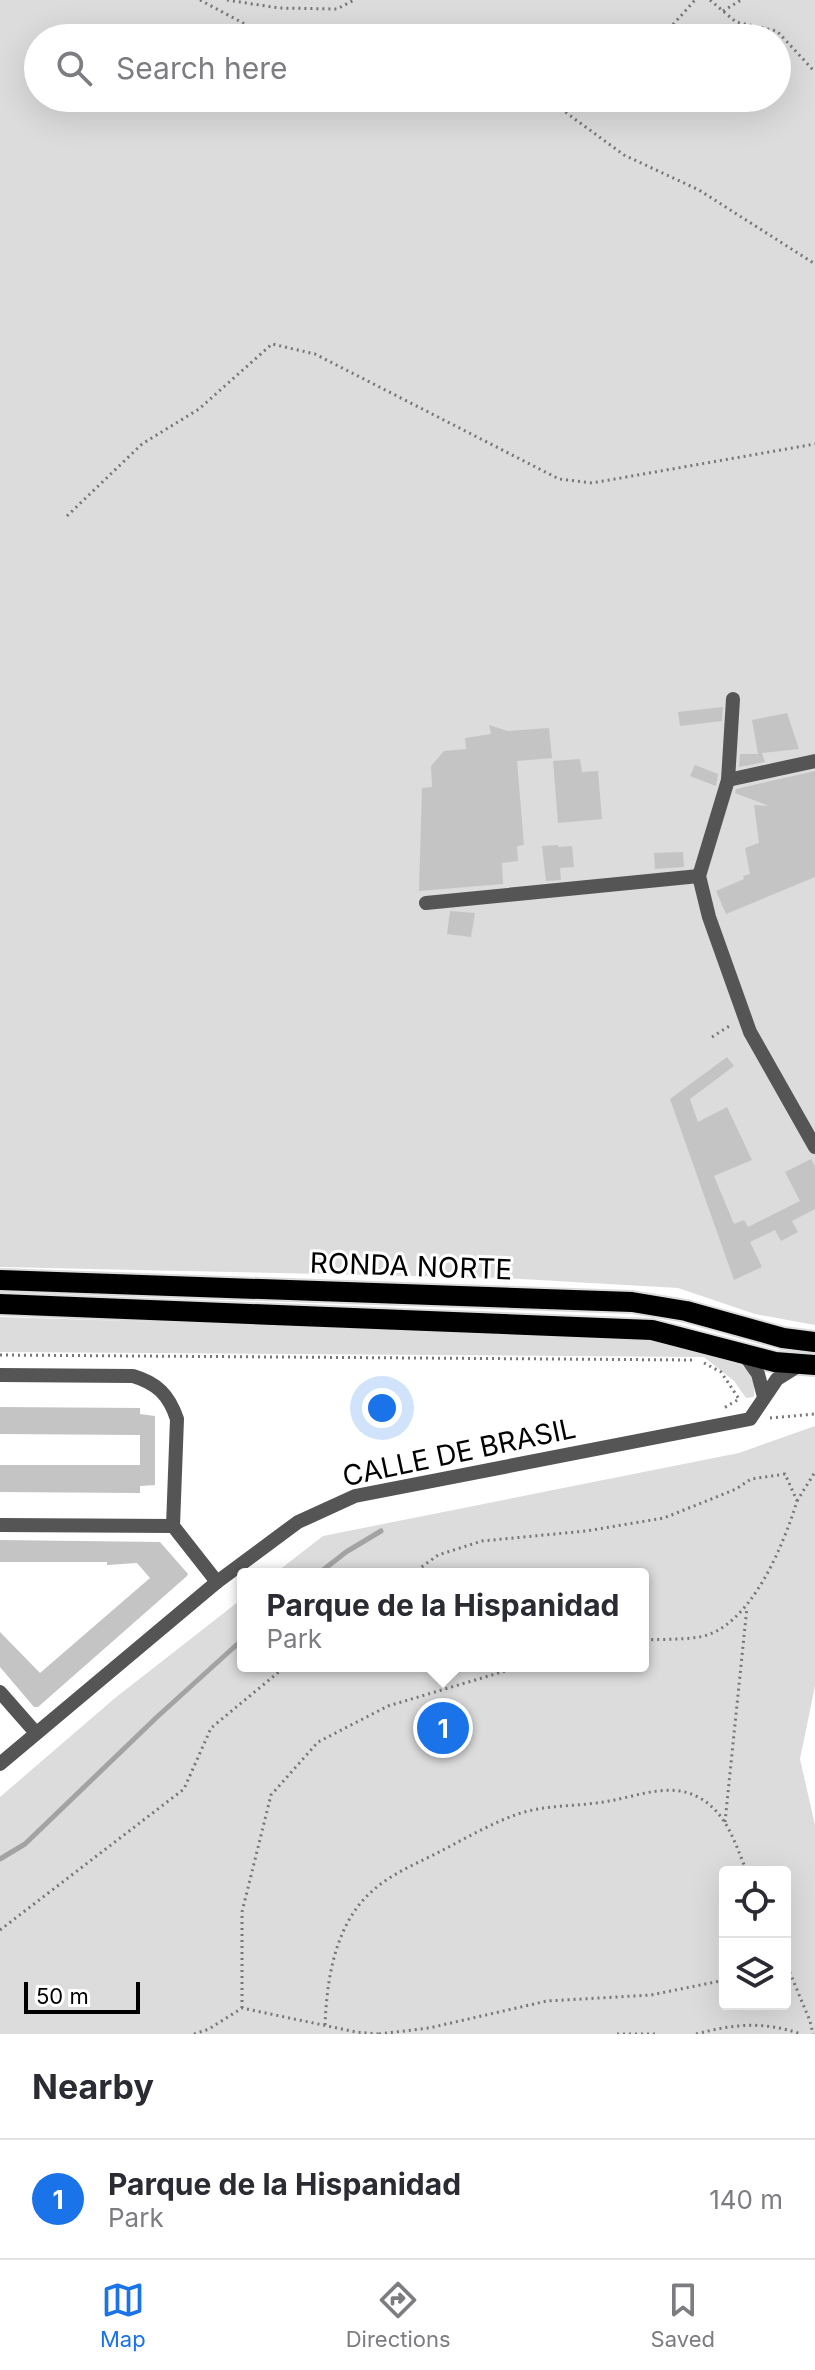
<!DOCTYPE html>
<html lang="en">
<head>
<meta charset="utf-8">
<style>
  :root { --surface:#fff; --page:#f7f7f7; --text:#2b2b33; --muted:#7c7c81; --line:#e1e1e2; --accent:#1a73e8 }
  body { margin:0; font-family:Inter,sans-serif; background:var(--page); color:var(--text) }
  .controls { position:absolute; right:24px; bottom:24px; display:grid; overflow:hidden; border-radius:8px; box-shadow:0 8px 32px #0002 }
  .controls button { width:72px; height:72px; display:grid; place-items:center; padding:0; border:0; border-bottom:2px solid var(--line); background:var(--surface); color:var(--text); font:40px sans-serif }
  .scale { position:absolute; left:24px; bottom:20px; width:116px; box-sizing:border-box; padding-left:8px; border:4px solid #000; border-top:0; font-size:22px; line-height:28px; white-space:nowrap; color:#000; -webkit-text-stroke:6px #fff; paint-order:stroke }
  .you { position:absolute; left:382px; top:1408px; width:28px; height:28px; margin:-20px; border:6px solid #fff; border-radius:50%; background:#1a73e8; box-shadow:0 0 0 12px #1a73e833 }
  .badge { display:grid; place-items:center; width:52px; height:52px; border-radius:50%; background:var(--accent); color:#fff; font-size:26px; font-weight:700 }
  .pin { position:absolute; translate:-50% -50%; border:4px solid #fff; box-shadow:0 2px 8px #0006 }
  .popup { position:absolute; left:237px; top:1568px; width:412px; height:104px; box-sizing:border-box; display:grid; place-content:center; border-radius:8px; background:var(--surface); filter:drop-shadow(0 2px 6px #0005); font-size:26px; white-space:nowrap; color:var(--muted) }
  .popup b { font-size:30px; color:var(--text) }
  .popup::after { content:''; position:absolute; left:50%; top:100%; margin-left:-16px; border:16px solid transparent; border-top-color:var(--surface) }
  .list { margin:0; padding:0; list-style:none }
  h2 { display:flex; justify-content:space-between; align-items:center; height:104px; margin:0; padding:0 32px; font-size:34px }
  h2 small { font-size:26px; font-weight:400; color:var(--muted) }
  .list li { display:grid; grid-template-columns:52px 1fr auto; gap:24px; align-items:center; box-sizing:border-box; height:120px; padding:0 32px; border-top:2px solid var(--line) }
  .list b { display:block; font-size:30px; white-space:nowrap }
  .list p { margin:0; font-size:26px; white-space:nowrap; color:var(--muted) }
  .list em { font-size:26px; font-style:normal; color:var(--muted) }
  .icon { flex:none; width:44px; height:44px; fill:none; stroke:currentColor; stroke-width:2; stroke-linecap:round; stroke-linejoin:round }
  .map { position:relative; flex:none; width:815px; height:2034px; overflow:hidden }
  .search { position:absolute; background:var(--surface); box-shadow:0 8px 32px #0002; left:24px; right:24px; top:24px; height:88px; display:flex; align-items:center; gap:20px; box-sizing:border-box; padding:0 28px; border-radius:44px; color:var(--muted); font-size:30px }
  .sheet { height:224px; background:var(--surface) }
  nav { display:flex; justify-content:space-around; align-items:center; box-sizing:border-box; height:112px; border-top:2px solid var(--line); background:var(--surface); font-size:22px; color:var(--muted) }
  nav a { display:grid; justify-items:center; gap:4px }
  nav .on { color:var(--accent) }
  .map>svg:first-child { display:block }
  .green { fill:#dcdcdc; fill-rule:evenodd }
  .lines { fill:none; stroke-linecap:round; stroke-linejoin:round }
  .stream { stroke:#a3a3a3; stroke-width:5 }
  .building { fill:#c4c4c4 }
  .primary-casing { stroke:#dbdbdb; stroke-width:24 }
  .path { stroke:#777; stroke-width:3; stroke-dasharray:2 4; stroke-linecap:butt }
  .minor { stroke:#555; stroke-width:14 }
  .primary { stroke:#000; stroke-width:20 }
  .labels { text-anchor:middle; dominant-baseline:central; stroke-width:6; stroke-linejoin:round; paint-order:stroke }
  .street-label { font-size:28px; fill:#000; stroke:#fff }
</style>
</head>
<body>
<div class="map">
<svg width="815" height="2034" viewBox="0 0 815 2034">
  <rect width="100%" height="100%" fill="#fff"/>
  <g class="green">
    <path d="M0,0H815V1325L755,1314L678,1288L505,1278L0,1267ZM38,38H777V98H38Z"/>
    <path d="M0,1317L612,1336C641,1340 724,1350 745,1368C753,1376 755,1386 754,1397L746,1398L734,1381L704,1357L0,1352Z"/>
    <path d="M815,1426V1686L800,1759L815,1825V2034H0V1797L115,1698L243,1598V1666H643V1574H274L323,1536L739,1453ZM725,1872H785V2004H725Z"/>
  </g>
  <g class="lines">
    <g class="stream">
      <polyline points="318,1574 346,1552 381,1531"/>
      <polyline points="0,1859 25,1844 157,1717 243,1639"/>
    </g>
  </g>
  <g class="building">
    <polygon points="723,707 722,721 680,726 678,712"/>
    <polygon points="787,713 799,749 762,753 765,762 739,767 740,754 758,754 752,720"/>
    <polygon points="489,725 508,731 549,728 552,758 517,761 524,845 517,846 518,861 502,863 503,884 419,891 422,788 432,787 431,766 444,751 466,749 465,738 491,734"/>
    <polygon points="580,759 582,772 598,771 602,819 558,823 553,761"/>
    <polygon points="695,765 718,774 716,786 690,776"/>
    <polygon points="815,771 815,877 726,914 716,891 744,879 743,876 750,874 745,848 759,843 754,805 769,806 735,793 736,789"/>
    <polygon points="558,845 558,847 572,846 574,867 560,868 561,880 546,881 542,846"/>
    <polygon points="683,852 684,867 655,869 654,853"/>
    <polygon points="450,911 475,913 471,937 447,934"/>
    <polygon points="727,1057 734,1066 690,1099 698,1122 727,1107 752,1160 714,1176 734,1224 744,1220 748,1227 800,1201 785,1172 811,1159 815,1166 815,1209 792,1221 798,1232 781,1241 775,1230 750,1242 762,1267 734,1280 670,1099"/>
    <polygon points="0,1407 140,1408 140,1414 155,1416 155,1485 140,1486 140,1493 0,1492 0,1465 140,1465 140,1435 0,1434"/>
    <polygon points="0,1540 160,1542 188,1574 187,1576 38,1707 34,1707 0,1667 0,1632 40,1673 150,1578 137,1563 107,1565 107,1562 0,1562"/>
  </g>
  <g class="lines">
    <g class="primary-casing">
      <g id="primary">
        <polyline points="0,1280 632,1302 686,1311 783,1338 815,1342"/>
        <polyline points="0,1304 652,1330 775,1362 815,1365"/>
      </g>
    </g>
    <g class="path">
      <polyline points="200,0 271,38"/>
      <polyline points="227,0 279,8 337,9 354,0"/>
      <polyline points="710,0 736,22 777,31 815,72"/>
      <polyline points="723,11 741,0"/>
      <polyline points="661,38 695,0"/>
      <polyline points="546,98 624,155 699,190 815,264"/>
      <polyline points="67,516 142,444 199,409 272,344 315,354 559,479 592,483 815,444"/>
      <polyline points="712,1037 731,1025"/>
      <polyline points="0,1355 693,1360"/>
      <polyline points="704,1363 721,1372 739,1399 724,1408"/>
      <polyline points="770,1418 815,1414"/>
      <polyline points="797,1501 815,1472"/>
      <path d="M412,1574L438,1555L482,1541L586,1531L664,1518L736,1489L751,1479L785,1474L797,1501C784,1544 750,1629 699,1637C681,1640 661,1639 643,1640"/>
      <polyline points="725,1822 747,1607"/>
      <polyline points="0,1930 184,1789 211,1728 286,1666"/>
      <polyline points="785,1961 810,2021 813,2034"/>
      <polyline points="242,2008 242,1912 271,1795 318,1742 388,1706 522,1666"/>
      <path d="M325,2025C327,1976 336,1919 377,1887C395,1872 420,1862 441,1851C466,1838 492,1823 518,1814C547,1804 579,1807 609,1801C638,1796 670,1782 698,1797C727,1812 735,1844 747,1872"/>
      <polyline points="194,2034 209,2029 242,2008 356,2032 379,2034"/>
      <polyline points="379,2034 429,2028 547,2001 651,1995 725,1980"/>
      <polyline points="617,2034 659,2034"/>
      <path d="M696,2034C734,2024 764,2021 801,2034"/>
    </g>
    <g class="minor">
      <polyline points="733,699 728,780 699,876 709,917 750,1032 815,1147"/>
      <polyline points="728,780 815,761"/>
      <polyline points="426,903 699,876"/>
      <polyline points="744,1354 758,1374 764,1397"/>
      <path d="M0,1375L133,1376C157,1383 169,1395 177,1419L173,1526L217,1582"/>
      <polyline points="0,1525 173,1526"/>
      <polyline points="0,1692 36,1733"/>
      <polyline points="0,1764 217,1582 298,1522 355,1496 750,1419 777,1379 801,1364"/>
    </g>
    <use href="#primary" class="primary"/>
  </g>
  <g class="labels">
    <g class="street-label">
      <text transform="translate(411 1266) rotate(2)">RONDA NORTE</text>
      <text transform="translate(459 1452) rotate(-12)">CALLE DE BRASIL</text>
    </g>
  </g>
</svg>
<div class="controls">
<button><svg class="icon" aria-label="locate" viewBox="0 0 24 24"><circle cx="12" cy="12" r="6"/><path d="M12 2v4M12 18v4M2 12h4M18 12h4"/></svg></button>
<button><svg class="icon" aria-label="layers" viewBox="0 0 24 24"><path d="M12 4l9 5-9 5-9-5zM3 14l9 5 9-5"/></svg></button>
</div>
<div class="scale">50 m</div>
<div class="you"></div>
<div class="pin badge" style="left:443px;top:1728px">1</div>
<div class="popup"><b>Parque de la Hispanidad</b>Park</div>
<div class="search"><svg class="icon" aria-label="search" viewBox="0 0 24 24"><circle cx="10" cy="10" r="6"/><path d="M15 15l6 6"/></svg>Search here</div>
</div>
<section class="sheet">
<h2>Nearby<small></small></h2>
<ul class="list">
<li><span class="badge">1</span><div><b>Parque de la Hispanidad</b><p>Park</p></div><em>140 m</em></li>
</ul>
</section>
<nav>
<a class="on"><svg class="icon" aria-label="map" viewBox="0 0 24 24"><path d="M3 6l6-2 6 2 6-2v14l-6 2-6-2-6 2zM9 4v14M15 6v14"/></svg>Map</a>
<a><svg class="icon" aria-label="directions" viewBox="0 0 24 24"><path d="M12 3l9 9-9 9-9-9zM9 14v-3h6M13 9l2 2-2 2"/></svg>Directions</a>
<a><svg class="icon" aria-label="saved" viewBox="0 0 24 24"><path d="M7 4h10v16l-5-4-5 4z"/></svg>Saved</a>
</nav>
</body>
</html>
